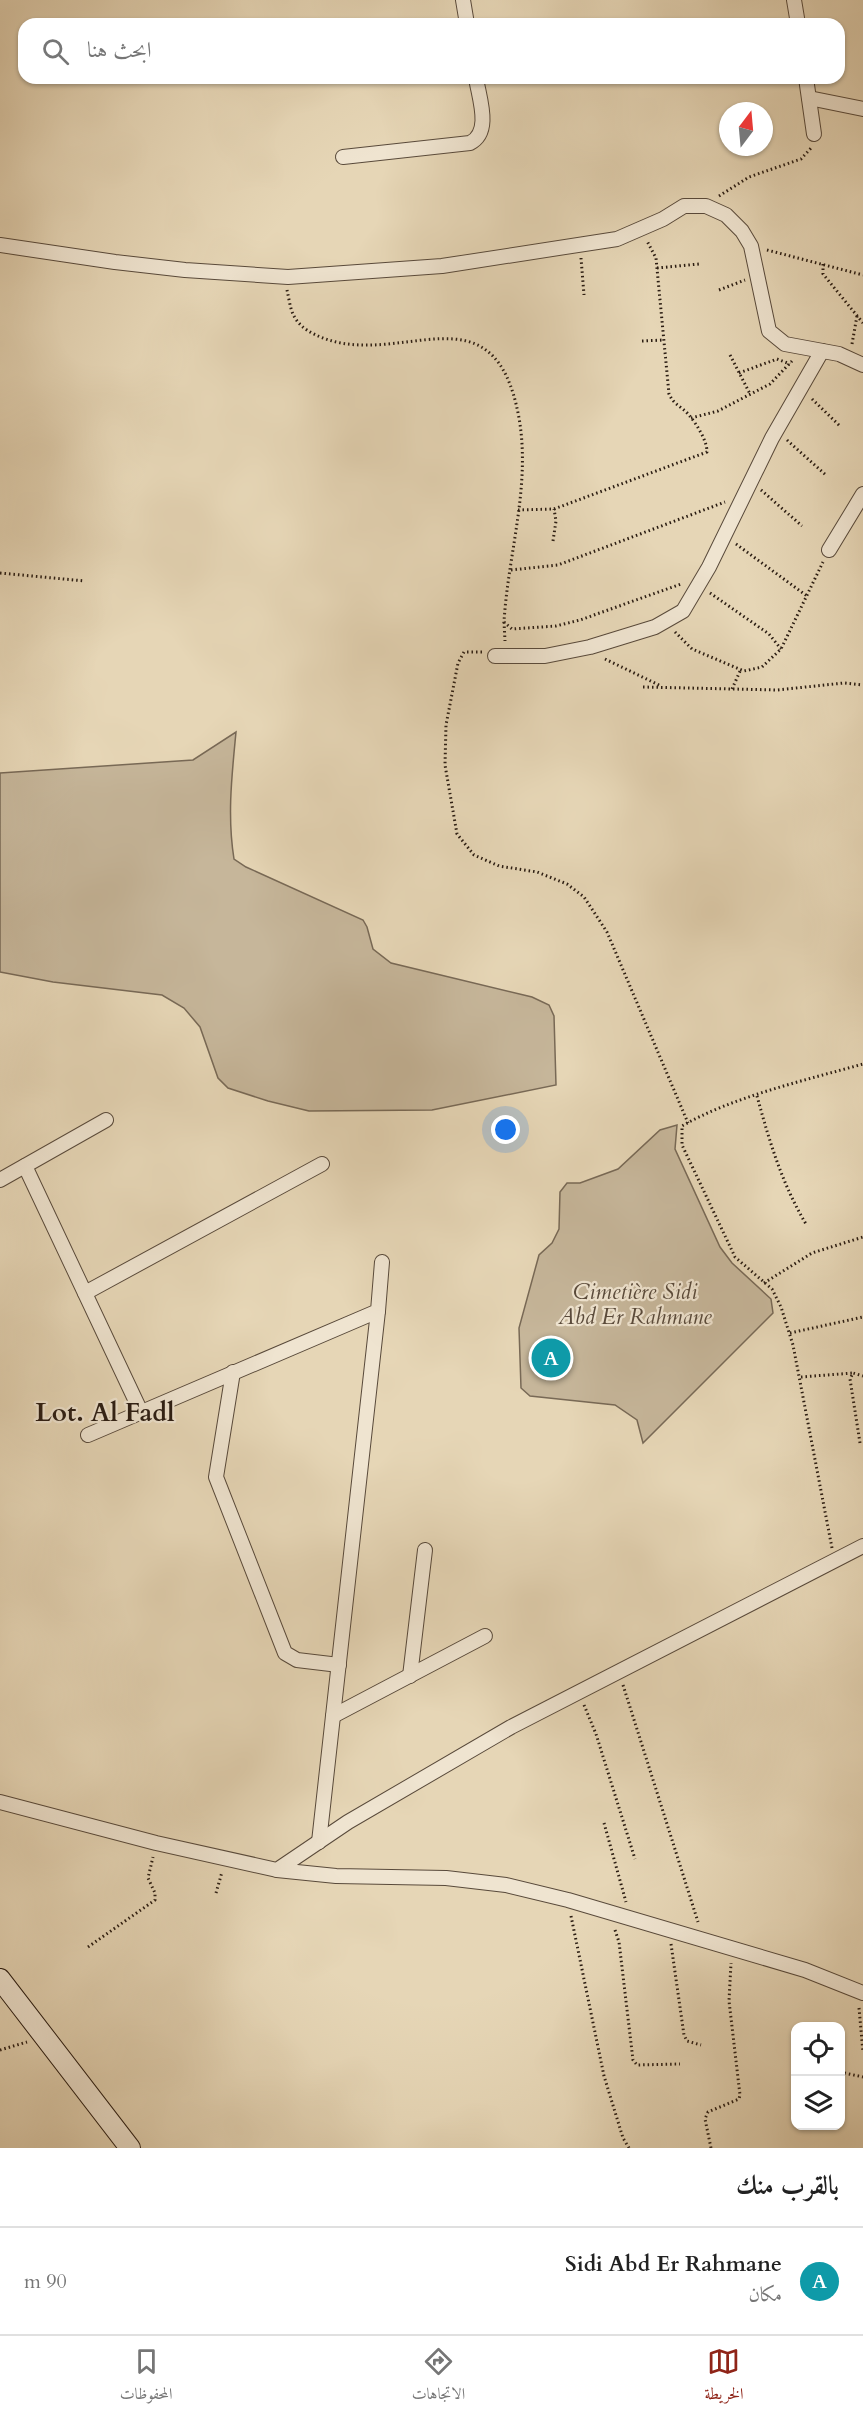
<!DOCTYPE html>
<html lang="ar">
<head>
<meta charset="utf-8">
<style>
  :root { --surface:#fff; --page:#f2f2f2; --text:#222; --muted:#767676; --line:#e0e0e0; --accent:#8f2418 }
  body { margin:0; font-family:Cardo,Amiri,serif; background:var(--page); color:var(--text); direction:rtl }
  .controls { position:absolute; right:18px; bottom:18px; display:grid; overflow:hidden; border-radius:12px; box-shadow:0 2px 4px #0004 }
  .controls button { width:54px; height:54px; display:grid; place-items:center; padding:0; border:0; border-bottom:2px solid var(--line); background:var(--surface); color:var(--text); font:30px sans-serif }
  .compass { position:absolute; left:719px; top:102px; width:54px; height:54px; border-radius:50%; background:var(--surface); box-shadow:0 2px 4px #0004; rotate:16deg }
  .you { position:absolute; left:506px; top:1130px; width:21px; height:21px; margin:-15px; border:4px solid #fff; border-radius:50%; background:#1a73e8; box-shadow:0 0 0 9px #1a73e833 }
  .badge { display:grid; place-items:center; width:39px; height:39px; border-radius:50%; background:var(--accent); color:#fff; font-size:20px; font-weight:700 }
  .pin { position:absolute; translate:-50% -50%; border:3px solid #fff; box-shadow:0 2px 6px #0006 }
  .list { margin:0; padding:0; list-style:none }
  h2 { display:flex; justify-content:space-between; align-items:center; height:78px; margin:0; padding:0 24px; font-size:26px }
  h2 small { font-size:20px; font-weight:400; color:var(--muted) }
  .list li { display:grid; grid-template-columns:39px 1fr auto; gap:18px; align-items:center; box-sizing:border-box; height:108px; padding:0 24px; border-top:2px solid var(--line) }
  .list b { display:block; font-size:22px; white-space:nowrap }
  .list p { margin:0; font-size:20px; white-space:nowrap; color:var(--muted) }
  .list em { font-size:20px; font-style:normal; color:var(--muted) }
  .icon { flex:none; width:33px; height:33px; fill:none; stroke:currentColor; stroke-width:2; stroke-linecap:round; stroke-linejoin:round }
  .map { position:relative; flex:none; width:863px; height:2148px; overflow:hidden; direction:ltr }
  .search { position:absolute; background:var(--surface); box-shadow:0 2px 4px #0004; left:18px; right:18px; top:18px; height:66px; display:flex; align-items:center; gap:15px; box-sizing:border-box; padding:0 21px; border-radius:18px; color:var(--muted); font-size:22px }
  .sheet { height:186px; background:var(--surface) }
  nav { display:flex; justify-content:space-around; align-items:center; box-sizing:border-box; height:84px; border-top:2px solid var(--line); background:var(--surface); font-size:16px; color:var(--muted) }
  nav a { display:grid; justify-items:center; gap:3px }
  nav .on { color:var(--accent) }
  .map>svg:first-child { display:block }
  .green { fill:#c6b69a; stroke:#786956; stroke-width:1.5 }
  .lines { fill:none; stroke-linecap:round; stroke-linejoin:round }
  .street-casing { stroke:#594a3b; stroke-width:16 }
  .secondary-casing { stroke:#2a1c12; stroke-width:22 }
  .path { stroke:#2a1c12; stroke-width:3; stroke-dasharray:1.5 3; stroke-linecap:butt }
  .street { stroke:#efe4d0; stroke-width:14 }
  .secondary { stroke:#efe4d0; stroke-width:20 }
  .labels { text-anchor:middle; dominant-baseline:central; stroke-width:4.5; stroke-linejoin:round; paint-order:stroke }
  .park-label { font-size:22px; font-style:italic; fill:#594a3b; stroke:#efe4d0 }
  .quarter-label { font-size:26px; font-weight:bold; fill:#2a1c12; stroke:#efe4d0 }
</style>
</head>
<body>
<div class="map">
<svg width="863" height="2148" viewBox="0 0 863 2148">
  <rect width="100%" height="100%" fill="#e6d6b6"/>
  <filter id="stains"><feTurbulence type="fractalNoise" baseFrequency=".00333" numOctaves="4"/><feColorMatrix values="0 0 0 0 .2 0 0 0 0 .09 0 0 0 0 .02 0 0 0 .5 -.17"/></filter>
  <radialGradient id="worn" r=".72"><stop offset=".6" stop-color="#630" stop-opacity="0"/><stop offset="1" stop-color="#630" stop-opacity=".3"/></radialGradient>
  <g class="green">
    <path d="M236,732C232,774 227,816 234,859L246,867L363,920L367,927L373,949L391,963L532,997L549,1005L554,1016L556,1085L432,1110L309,1111L268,1101L228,1088L218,1078L200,1027L184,1008L162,995L53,982L0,972V773L193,760Z"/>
    <polygon points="677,1125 675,1149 720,1247 732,1263 771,1299 773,1313 643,1443 637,1420 615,1405 530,1396 521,1388 519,1328 539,1255 552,1243 559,1229 560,1192 567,1183 580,1183 618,1169 660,1130"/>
  </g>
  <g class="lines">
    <g class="street-casing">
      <g id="street">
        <polyline points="463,0 467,24"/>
        <polyline points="794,0 798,24"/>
        <polyline points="806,78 814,134"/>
        <polyline points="809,98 863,109"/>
        <path d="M343,157L470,143C492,132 479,98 476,78"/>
        <polyline points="0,245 115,262 185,270 288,277 442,266 617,239 663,219 684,206 706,206 726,215 742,231 751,246 769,331 785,344 839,354 863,365"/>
        <polyline points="829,550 863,494"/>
        <polyline points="495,656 545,656 590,647 655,627 683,611 709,567 772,438 822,351"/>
        <polyline points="25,1166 141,1412"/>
        <polyline points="0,1180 106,1120"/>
        <polyline points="85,1293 322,1164"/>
        <polyline points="233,1372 216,1477 285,1653 297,1660 339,1665"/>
        <polyline points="88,1435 378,1311 382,1262"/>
        <polyline points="410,1676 425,1550"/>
        <polyline points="333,1716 485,1636"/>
        <polyline points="0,1802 156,1843 277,1870 348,1822 511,1727 863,1546"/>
        <polyline points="319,1842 378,1311"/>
        <polyline points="277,1870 336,1876 446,1878 506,1885 568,1900 805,1970 863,1993"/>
      </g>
    </g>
    <g class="secondary-casing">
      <polyline id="secondary" points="0,1979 130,2148"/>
    </g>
    <g class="path">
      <polyline points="719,196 749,177 801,159 812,147"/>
      <polyline points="767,250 863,275"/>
      <polyline points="581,258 584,295"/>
      <polyline points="823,264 823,274 863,323"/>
      <polyline points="657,268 699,264"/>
      <path d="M287,290C289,298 290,309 294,316C299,326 309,332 318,336C400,372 494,280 519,418C531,486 508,554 504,622L512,629L556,626L580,620L681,584"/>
      <polyline points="719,290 745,280"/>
      <polyline points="642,341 664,340"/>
      <polyline points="852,344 857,316"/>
      <polyline points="730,355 750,394"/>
      <polyline points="739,373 777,359 790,364"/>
      <polyline points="812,399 841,427"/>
      <polyline points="691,418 718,411 770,384 792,361"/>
      <polyline points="787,440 827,476"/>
      <polyline points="761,490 802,526"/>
      <path d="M518,510L554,509L707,452C707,440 696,423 688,414C681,406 674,405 669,394L656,258L647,241"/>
      <polyline points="553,541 556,521 554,509"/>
      <polyline points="736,544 807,596"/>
      <polyline points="511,570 558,565 725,502"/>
      <polyline points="0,573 85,581"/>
      <polyline points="710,593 769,634 781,649"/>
      <polyline points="504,622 505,641"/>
      <polyline points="675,632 692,649 744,671 762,667 781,649 823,562"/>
      <polyline points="482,652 464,652 458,663 446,725 445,765 457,834 474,855 499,866 537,872 567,884 584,897 607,932 688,1123"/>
      <polyline points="605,659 661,686"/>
      <polyline points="643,687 777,690 844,683 863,685"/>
      <polyline points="732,689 741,669"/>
      <path d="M757,1096C769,1140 782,1184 806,1224"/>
      <polyline points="764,1283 812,1253 863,1237"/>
      <polyline points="790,1333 863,1317"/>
      <polyline points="801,1377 853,1373"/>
      <polyline points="860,1443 850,1379 853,1373 863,1376"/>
      <path d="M832,1548L793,1345L781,1307L772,1289L735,1257L682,1145V1126C732,1097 806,1080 863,1064"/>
      <polyline points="623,1685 698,1922"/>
      <polyline points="584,1705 596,1734 635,1859"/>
      <polyline points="604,1823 626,1902"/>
      <polyline points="216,1893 222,1872"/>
      <polyline points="571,1916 604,2076 623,2138 629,2148"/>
      <polyline points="615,1930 619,1942 633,2060 637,2065 680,2064"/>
      <polyline points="671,1944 684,2035 687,2041 701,2045"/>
      <polyline points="88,1947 155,1900 155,1893 148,1878 153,1857"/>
      <polyline points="859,2008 863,2052"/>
      <polyline points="0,2050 27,2042"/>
      <polyline points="840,2072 863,2077"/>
      <polyline points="711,2148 705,2119 708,2112 739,2099 740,2095 729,2001 731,1963"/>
    </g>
    <use href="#street" class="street"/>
    <use href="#secondary" class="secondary"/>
  </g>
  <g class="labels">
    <g class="park-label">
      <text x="635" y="1292">Cimetière Sidi<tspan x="635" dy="25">Abd Er Rahmane</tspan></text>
    </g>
    <g class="quarter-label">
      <text x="105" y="1412">Lot. Al Fadl</text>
    </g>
  </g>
  <rect width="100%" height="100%" filter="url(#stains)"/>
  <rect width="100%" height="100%" fill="url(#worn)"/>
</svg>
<div class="controls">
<button><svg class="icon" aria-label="locate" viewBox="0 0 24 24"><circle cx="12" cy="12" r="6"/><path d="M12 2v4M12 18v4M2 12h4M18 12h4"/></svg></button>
<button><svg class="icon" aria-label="layers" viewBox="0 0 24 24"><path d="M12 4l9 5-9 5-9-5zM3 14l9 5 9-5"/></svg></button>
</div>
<svg class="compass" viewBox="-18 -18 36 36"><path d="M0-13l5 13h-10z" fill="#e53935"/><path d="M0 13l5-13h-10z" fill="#767676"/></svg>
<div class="you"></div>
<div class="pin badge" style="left:551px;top:1358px;background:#0f9aa8">A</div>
<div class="search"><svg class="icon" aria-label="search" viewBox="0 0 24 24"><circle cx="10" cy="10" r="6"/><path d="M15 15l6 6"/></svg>ابحث هنا</div>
</div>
<section class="sheet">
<h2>بالقرب منك<small></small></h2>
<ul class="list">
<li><span class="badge" style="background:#0f9aa8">A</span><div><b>Sidi Abd Er Rahmane</b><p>مكان</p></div><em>90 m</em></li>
</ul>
</section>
<nav>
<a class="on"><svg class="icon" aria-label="map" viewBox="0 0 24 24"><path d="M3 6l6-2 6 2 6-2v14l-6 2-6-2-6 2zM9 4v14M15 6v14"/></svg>الخريطة</a>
<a><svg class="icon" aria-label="directions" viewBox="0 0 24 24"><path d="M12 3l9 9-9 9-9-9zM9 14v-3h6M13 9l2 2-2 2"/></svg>الاتجاهات</a>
<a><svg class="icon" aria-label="saved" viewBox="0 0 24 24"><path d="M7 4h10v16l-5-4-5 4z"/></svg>المحفوظات</a>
</nav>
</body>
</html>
